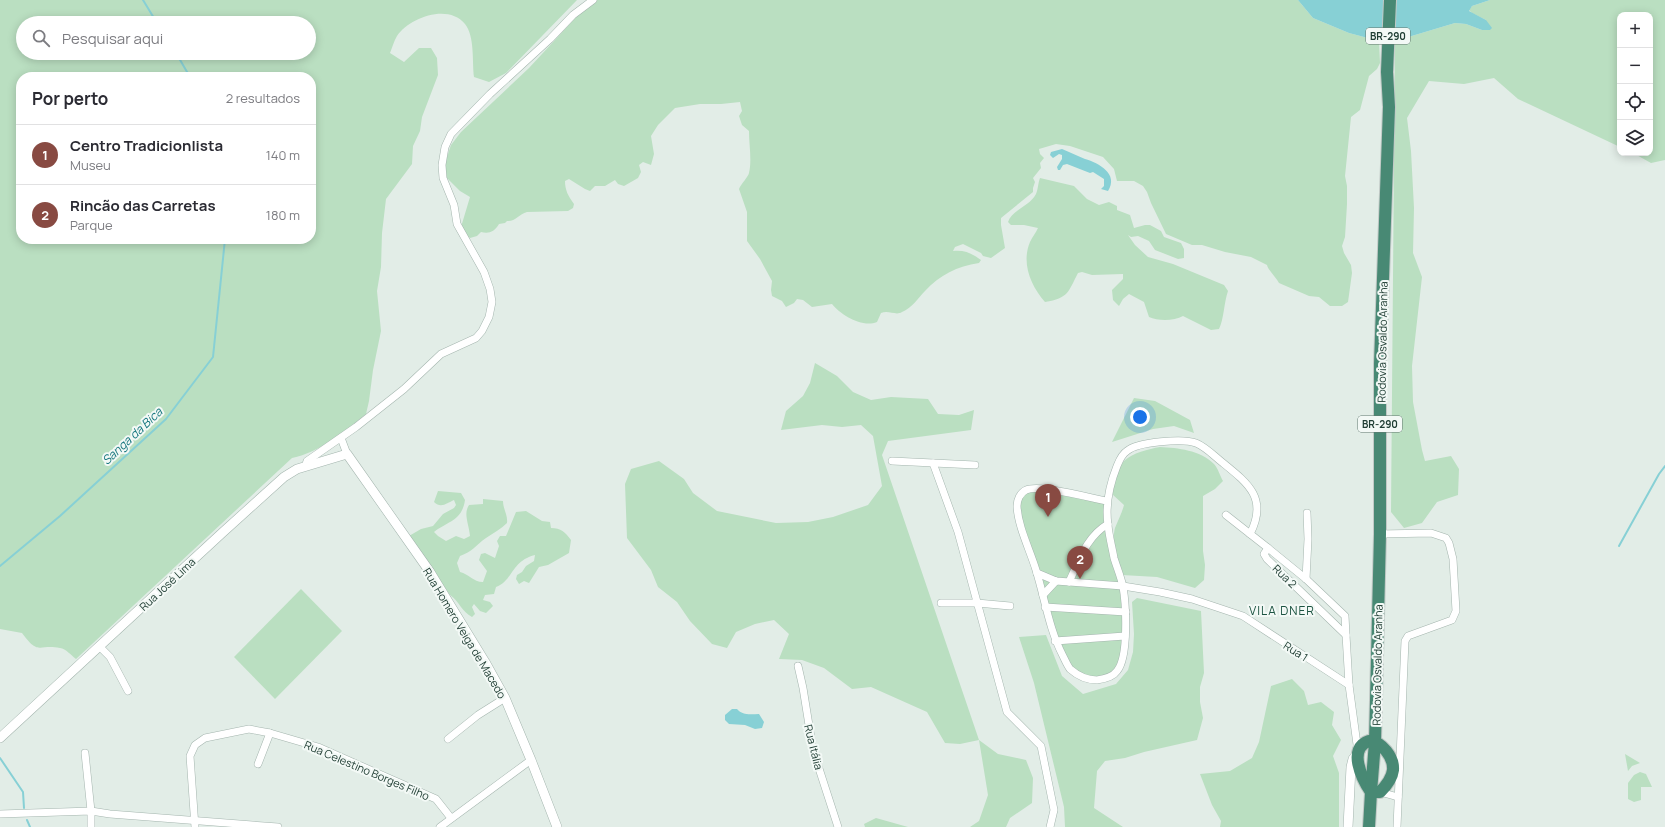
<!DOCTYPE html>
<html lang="pt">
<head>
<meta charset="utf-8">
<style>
  :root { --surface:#fff; --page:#f7f7f7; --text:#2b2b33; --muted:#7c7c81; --line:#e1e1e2; --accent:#884a42 }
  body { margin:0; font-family:Manrope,sans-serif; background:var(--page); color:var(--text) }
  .controls { position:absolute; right:12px; top:12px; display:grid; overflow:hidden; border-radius:8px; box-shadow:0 2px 10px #0003 }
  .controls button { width:36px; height:36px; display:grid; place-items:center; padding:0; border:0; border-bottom:1px solid var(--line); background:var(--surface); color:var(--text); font:20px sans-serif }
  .you { position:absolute; left:1140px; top:417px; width:14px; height:14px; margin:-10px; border:3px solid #fff; border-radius:50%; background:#1a73e8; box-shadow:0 0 0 6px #1a73e833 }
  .badge { display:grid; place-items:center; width:26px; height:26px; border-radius:50%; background:var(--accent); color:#fff; font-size:13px; font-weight:700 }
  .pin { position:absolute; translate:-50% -33px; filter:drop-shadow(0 1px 2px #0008) }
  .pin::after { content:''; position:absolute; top:21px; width:14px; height:12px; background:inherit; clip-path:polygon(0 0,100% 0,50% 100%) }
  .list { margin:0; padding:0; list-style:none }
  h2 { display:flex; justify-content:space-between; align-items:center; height:52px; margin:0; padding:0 16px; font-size:17px }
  h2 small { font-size:13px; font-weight:400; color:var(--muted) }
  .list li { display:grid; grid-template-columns:26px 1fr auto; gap:12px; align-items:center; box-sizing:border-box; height:60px; padding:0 16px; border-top:1px solid var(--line) }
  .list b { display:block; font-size:15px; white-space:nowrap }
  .list p { margin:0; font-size:13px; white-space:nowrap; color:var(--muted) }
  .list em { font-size:13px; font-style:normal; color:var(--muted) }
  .icon { flex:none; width:22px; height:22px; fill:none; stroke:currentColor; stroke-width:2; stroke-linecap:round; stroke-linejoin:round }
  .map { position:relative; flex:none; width:1665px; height:827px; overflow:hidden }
  .search { position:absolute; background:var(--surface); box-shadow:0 2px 10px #0003; left:16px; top:16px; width:300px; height:44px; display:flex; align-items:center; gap:10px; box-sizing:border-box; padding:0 14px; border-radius:22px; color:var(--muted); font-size:15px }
  .panel { position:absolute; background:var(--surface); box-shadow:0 2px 10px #0003; left:16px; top:72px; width:300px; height:172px; border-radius:16px }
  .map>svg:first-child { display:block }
  .green { fill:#badfc1; fill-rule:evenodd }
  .water { fill:#87d0d5 }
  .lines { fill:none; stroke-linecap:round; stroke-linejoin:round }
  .stream { stroke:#87d0d5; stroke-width:2 }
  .minor-casing { stroke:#a4b5ae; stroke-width:8 }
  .tertiary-casing { stroke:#a4b5ae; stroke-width:10 }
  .trunk-casing { stroke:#c1c9c6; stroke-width:14 }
  .minor { stroke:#fff; stroke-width:7 }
  .tertiary { stroke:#fff; stroke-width:9 }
  .trunk { stroke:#488974; stroke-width:12 }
  .labels { text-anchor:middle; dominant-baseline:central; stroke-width:4; stroke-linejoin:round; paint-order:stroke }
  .shield { fill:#f3f9f6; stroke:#60776f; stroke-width:1 }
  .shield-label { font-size:10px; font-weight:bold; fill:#213f35 }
  .street-label { font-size:11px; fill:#213f35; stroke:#f3f9f6 }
  .water-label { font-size:12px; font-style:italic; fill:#17777f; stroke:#f3f9f6 }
  .neighbourhood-label { font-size:12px; letter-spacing:1px; fill:#1c5341; stroke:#f3f9f6 }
</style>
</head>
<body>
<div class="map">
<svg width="1665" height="827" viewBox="0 0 1665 827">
  <rect width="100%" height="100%" fill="#e2ede7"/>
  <g class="green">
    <path d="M0,0H577L506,73L489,82L474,77C472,61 475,37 465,24C448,3 409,18 397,36C394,41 392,48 390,53L404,62L419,48H431L437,58L438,75L422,117L420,131L413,146L412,164L386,199L382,233L381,267L377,291L381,331L373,370L369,401L366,414C344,432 320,452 292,458L76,659C71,655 66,649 60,648C38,644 39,656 22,633L0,629ZM23,23H309V53H23ZM21,77H311V239H21Z"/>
    <path d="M592,0H1298L1313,18L1349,33L1379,41L1380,63L1377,69L1369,76L1360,110L1351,117L1345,176L1347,186V204L1345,237L1342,246L1344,253L1351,265L1352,273L1348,302L1342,306H1330L1319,297L1309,296L1279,283C1276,277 1268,270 1267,265L1251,257L1225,252L1202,245H1192L1166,234L1151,203L1147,192L1143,186L1134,181H1117L1114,169L1103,157L1070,146L1056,144L1039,149L1040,154L1044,158L1040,163L1041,168L1033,178L1035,182L1033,188V192L1001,218V225L1005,248L991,258L983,256L981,253L963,244L955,247L953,251C965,250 971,253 981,260L979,263C957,266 940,275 925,291C918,298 912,308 902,312C896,316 889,310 881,313L877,322C862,328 841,315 832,304L812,307L803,300L797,299L794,303L786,307L782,301L772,296L771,290L772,281L760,259L747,241V212L739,189C741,184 748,177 749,173C752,160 749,145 749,131L742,125L739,116L742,111L740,102L721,104H700L675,108L658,125L651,136L654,154L651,165L643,162L639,165L641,172L638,178L624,186L618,184L615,180L605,186H595L590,191L585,189L569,179L565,181C565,190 568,196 574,204L573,208L568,211L527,212C519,214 515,222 507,221L505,223L499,224C494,232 489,234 481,232L477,236L470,238L466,235L461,227L470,197L460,191L446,177L445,163L451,145L461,132L529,68Z"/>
    <polygon points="1490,0 1665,0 1665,160 1651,163 1633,153 1650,153 1650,15 1620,15 1620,147 1518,99 1494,78 1464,84 1429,81 1407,118 1411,151 1414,208 1413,253 1422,277 1412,366 1413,402 1422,450 1425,461 1451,456 1459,469 1458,495 1437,502 1422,523 1404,528 1391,512 1395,41 1455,23 1466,24 1482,30 1486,20 1472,13 1469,10 1472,6"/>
    <path d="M1040,178L1074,186L1087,199L1099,205L1109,202L1117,206V210L1130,215L1134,228L1145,225H1150L1161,231L1164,237L1181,243L1184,249V258L1178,259L1155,250L1149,241L1138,236L1131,237L1128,235L1135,245L1148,257L1173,264L1224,285L1228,291C1224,302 1224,319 1219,329L1211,330L1183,316C1174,321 1158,321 1149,317L1144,302L1129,294L1123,299L1119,306L1113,300L1112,290L1123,279V274L1092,275L1082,272L1078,273C1068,292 1069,298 1045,302C1031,286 1021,263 1030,242C1032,237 1036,233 1038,228L1024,225H1011L1008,222C1012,210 1030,206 1036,194C1038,190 1038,183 1040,178Z"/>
    <polygon points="815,363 837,376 853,392 871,400 891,397 928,399 938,414 959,415 974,410 971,430 888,441 882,455 979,740 998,754 1026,760 1033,778 1032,803 1010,818 1006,827 970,827 979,821 988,795 979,740 960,744 945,743 927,712 871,687 852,689 824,668 802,660 779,659 789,634 774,620 755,624 736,632 727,648 712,644 690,621 677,602 658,587 651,570 627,538 625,484 631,469 659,461 684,479 693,493 717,511 776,523 808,522 833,517 868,505 882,486 873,436 861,425 842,427 822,425 781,430 786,411 803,396 810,383"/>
    <polygon points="1134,398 1155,401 1190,420 1194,433 1174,426 1153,429 1112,442"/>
    <path d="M1160,447C1178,448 1200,450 1214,464C1218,468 1220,476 1223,481L1215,489L1203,496V551L1205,565L1204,580L1195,588L1157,577L1122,575C1119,562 1111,541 1115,528C1118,520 1122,513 1124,505L1112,494C1115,484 1117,469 1124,461C1132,453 1149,449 1160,447Z"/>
    <polygon points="1037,488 1107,501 1126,612 1119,670 1098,680 1070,668 1055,641 1020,522 1019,495"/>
    <path d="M438,491L461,493L465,500C462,521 448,521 434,532L438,536L446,541L456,536L464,539L470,536C469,524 463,514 469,505L483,504V499L503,501C503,509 508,515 507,523C501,529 493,533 486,538C476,545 472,552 460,556L457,563L460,572C469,574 473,582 483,582L487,571L479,560L481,554L485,553L495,558L499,546L497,541L500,536H506L516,512L526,511L542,521L550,522L551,528C561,528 565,532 571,540L569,553L548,565L539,567L529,583L524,581L519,584L516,579L517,575L522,572L526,566L534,561L535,555C511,561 513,581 496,587L494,594L485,595L483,600L490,602L493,606L486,613L480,611L474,604L472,607L475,614L472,617C462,612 459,601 450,595L409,536L421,529L433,526L443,514L454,508L456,505L454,500C447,503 441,509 434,502Z"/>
    <polygon points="301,589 342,631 275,699 234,657"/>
    <polygon points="1137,598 1201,611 1204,673 1200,687 1200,702 1203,718 1197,740 1144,752 1125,758 1105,761 1097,771 1094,808 1123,827 1065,827 1064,807 1034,683 1019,637 1046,635 1062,676 1083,694 1116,684 1128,670 1133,652 1134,634 1132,602"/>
    <polygon points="1292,679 1304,691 1308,705 1321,702 1334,712 1332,725 1341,740 1333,756 1339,773 1339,827 1220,827 1221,821 1212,805 1200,774 1230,771 1252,758 1259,742 1271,686"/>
    <polygon points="1625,754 1640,763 1632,766 1628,771"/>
    <polygon points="1640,772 1646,774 1652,787 1641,787 1641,800 1634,802 1628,799 1628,783 1634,775"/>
    <polygon points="876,818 908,827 865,827 864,824"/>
  </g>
  <g class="water">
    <polygon points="1298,0 1490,0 1472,6 1469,11 1486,20 1492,28 1490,30 1482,30 1466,24 1455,23 1395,41 1379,41 1349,33 1313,18"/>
    <path d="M1062,149C1070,152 1077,156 1085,159C1099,163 1119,174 1108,191L1101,189L1104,186V179L1093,172L1090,173L1067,164L1063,165L1060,170H1058L1057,167L1062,159V155L1059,154L1053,158L1050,155L1051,152Z"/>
    <path d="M732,709H737C743,716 751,714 759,714L764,722L762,728L755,729L745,725L729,724L725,720V715Z"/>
  </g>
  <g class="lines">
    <g class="stream">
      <polyline points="143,0 157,23"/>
      <polyline points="176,53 190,77"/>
      <polyline points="1619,546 1659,474 1665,466"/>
      <polyline points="0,566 60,516 166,419 213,357 225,239"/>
      <polyline points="0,758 23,792 24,808"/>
      <polyline points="27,820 30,827"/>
    </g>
    <g class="minor-casing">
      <g id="minor">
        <polyline points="341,438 347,454"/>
        <polyline points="892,461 975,465"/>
        <polyline points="933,463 958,532 1007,712 1041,746 1054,810 1050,827"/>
        <polyline points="305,467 307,461 356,427 404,389 441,354 476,338 482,331 489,317 492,302 490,289 484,272 457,224 454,205 443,178 442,165 445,147 451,134 490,94 550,39 573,15 593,0"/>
        <path d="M1107,501C1090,498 1040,484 1026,490C1020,493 1017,500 1017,506C1018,527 1030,550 1036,570C1045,599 1049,629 1063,656C1065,660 1067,665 1070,669C1078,676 1087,680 1097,680C1104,679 1113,677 1117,671C1129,657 1126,604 1123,587C1121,577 1117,568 1114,558C1112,547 1109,536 1108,525C1105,504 1109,486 1117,466C1119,461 1122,454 1127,451C1137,442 1183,438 1196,443C1206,447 1214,456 1223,463C1249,484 1268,499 1250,534"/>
        <polyline points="1226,515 1268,548 1264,554 1267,559 1346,635 1349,685 1358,752"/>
        <polyline points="1380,534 1431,533 1446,538 1449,543 1453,559 1456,611 1452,620 1408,636 1405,641 1397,827"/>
        <polyline points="1268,548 1306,579 1345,616 1346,635"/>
        <polyline points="1037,573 1056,581 1123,586 1160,592 1192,599 1243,616 1349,685"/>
        <polyline points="1306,579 1308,539 1307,513"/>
        <path d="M1069,582C1079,561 1086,537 1108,524"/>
        <polyline points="1043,595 1056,581"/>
        <polyline points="941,603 977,603 1010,606"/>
        <polyline points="1045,607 1126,612"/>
        <polyline points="1055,641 1125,636"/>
        <polyline points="99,646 110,657 128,691"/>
        <polyline points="798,666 803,688 813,750 838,827"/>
        <polyline points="448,739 478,715 505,698"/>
        <polyline points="85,753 91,811 91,827"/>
        <polyline points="258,764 270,733"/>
        <polyline points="1380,792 1398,797"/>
        <polyline points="0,814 91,811 110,814 278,827"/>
        <polyline points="195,827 190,756 195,745 205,738 249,729 270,733 318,747 436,799 451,818"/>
        <polyline points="440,827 531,760"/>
      </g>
    </g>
    <g class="tertiary-casing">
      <g id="tertiary">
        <polyline points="0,738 222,533 284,477 297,469 347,454 430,572 485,662 505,698 531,760 557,827"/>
        <polyline points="1348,827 1351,767 1353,759 1358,753"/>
      </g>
    </g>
    <g class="trunk-casing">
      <g id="trunk">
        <path d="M1369,741C1382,742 1394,757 1393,770C1392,779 1386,786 1380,792H1371C1362,779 1347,748 1369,741Z"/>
        <polyline points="1369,827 1371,792 1375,742 1380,534 1380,364 1389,107 1387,72 1390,0"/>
      </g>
    </g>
    <use href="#minor" class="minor"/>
    <use href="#tertiary" class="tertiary"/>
    <use href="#trunk" class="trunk"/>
  </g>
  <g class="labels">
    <g class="shield">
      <rect x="1366" y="28" width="44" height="16" rx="3"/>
      <rect x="1358" y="416" width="44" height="16" rx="3"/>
    </g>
    <g class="shield-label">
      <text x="1388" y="36">BR-290</text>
      <text x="1380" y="424">BR-290</text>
    </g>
    <g class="street-label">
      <text transform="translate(1382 342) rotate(-89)">Rodovia Osvaldo Aranha</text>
      <text transform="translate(1285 576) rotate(44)">Rua 2</text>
      <text transform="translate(167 584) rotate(-43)">Rua José Lima</text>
      <text transform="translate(465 633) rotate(59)">Rua Homero Veiga de Macedo</text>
      <text transform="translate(1296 651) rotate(33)">Rua 1</text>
      <text transform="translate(1377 665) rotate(-89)">Rodovia Osvaldo Aranha</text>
      <text transform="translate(814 747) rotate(76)">Rua Itália</text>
      <text transform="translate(367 770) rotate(23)">Rua Celestino Borges Filho</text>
    </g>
    <g class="water-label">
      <text transform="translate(132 436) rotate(-43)">Sanga da Bica</text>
    </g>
    <g class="neighbourhood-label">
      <text x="1282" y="610">VILA DNER</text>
    </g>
  </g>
</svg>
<div class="controls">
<button>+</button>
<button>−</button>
<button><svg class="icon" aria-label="locate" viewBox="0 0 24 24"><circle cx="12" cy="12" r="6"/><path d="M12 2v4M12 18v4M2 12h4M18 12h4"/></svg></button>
<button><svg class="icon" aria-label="layers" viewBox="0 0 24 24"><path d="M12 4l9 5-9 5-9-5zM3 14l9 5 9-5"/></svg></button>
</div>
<div class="you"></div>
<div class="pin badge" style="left:1048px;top:517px">1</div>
<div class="pin badge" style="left:1080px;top:579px">2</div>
<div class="search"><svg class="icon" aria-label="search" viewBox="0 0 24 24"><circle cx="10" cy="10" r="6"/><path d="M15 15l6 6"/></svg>Pesquisar aqui</div>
<section class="panel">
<h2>Por perto<small>2 resultados</small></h2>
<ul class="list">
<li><span class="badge">1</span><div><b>Centro Tradicionlista</b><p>Museu</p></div><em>140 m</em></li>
<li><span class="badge">2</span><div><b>Rincão das Carretas</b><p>Parque</p></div><em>180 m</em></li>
</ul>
</section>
</div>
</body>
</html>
